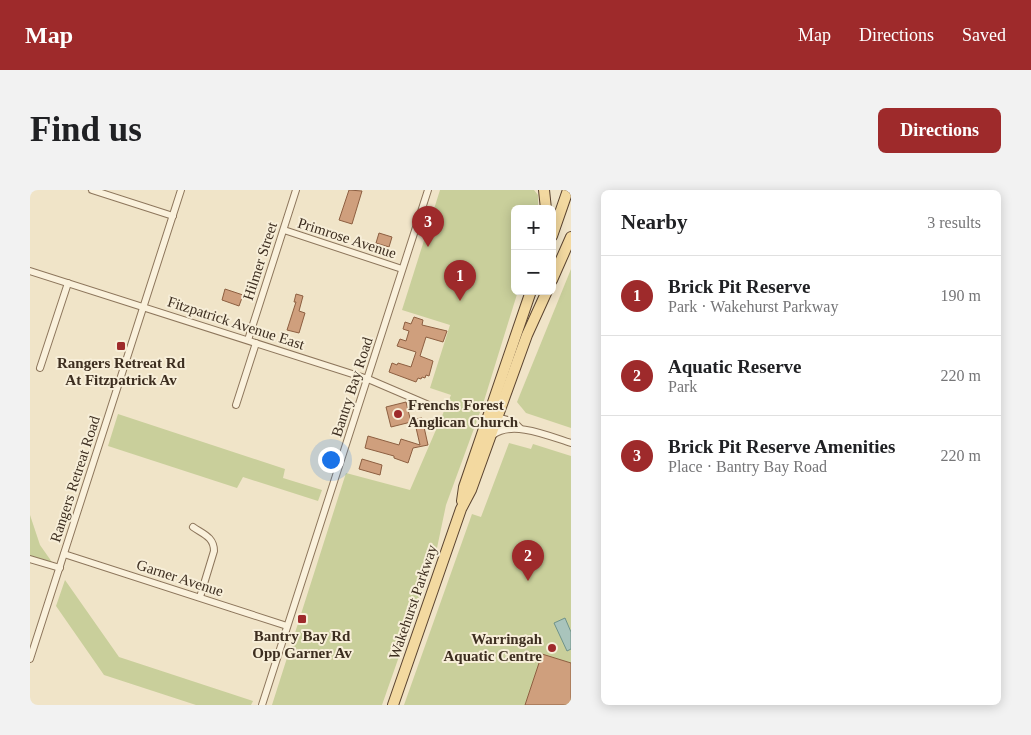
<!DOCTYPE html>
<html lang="en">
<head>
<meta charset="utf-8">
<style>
  :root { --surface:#fff; --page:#f2f2f2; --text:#202124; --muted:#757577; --line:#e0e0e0; --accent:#9e2a2b }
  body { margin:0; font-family:"Times New Roman",serif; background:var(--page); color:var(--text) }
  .controls { position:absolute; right:15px; top:15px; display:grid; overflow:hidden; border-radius:8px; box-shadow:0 2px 12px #0003 }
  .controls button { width:45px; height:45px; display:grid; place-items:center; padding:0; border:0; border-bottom:1px solid var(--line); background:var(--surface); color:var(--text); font:25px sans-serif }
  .you { position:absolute; left:300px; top:269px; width:18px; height:18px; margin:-12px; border:4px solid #fff; border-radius:50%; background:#1a73e8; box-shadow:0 0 0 8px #1a73e833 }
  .badge { display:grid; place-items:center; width:32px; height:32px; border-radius:50%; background:var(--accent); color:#fff; font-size:16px; font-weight:700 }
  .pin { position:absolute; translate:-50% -41px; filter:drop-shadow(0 1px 2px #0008) }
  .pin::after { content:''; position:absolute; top:26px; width:18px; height:15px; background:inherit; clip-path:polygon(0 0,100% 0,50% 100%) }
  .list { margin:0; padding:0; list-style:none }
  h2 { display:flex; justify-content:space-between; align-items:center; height:65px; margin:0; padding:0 20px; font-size:21px }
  h2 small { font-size:16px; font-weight:400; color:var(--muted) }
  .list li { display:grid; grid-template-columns:32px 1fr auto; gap:15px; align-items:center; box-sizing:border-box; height:80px; padding:0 20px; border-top:1px solid var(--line) }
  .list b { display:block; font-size:19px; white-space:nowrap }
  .list p { margin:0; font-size:16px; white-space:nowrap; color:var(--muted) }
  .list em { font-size:16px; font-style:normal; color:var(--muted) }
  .map { position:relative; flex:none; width:541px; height:515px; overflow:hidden; border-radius:8px }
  header { display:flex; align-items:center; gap:30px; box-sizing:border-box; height:70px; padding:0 25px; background:var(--accent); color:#fff }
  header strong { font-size:24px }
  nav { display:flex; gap:28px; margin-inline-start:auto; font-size:18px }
  .intro { display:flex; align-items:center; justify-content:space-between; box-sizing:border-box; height:120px; padding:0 30px }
  h1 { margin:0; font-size:35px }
  .button { padding:12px 22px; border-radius:8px; background:var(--accent); color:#fff; font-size:18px; font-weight:700 }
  main { display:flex; gap:30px; padding:0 30px }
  aside { flex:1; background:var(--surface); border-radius:8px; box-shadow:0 2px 12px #0003 }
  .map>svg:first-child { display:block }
  .green { fill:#c9cf9b }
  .water { fill:#a9c4bc; stroke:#6f938a }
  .building { fill:#cf9f7d; stroke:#8d5f41 }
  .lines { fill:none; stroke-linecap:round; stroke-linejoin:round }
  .street-casing { stroke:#8d765c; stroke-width:8 }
  .primary-casing { stroke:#5b4430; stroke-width:12 }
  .street { stroke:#faf1dc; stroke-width:6 }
  .primary { stroke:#f3d9a0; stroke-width:10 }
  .poi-dot { fill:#9e2a2b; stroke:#f7eed8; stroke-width:2 }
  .labels { text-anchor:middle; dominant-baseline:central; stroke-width:4; stroke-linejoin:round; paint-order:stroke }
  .street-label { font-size:15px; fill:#3d2e20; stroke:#f7eed8 }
  .poi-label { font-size:15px; font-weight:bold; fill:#3d2e20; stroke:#f7eed8 }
</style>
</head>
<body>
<header>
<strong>Map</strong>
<nav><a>Map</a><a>Directions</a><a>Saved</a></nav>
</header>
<div class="intro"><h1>Find us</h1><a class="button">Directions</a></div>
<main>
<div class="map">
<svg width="541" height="515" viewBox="0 0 541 515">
  <rect width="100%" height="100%" fill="#f0e4c8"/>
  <g class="green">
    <polygon points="410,0 504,0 508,5 508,19 485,19 485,101 488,101 453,214 416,315 407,358 352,515 242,515 316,283 380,300 421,205 400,198 420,135 372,120"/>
    <polygon points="541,79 541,238 496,223 487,212"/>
    <polygon points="88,224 255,279 253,288 292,300 288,311 213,287 207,298 78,256"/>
    <polygon points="479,253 501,259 503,254 541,266 541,515 374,515 442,324 451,327"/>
    <polygon points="0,325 10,355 24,375 0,366"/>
    <polygon points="35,390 89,467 223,511 221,515 166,515 74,485 26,416"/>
  </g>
  <polygon class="water" points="535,428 541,442 541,459 537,461 524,433"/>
  <g class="building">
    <polygon points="319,0 332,1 322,34 309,30"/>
    <polygon points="349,43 362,47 359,57 346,53"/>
    <polygon points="195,99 213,105 209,116 192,110"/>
    <polygon points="266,104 273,106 269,121 275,123 269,143 257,140 266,112 264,112"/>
    <polygon points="384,127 393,130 392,135 417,141 413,152 396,147 390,166 403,171 399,186 396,185 395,188 392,187 391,189 388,188 386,192 359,182 362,173 367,175 368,173 381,177 386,162 367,156 370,149 376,151 379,141 373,139 375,132 381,134"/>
    <polygon points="376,212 381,232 361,237 356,217"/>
    <polygon points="392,228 398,255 383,258 378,273 364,268 364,266 335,258 338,246 369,255 371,249 390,255 384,229"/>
    <polygon points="332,269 352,275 350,285 329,279"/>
    <polygon points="512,464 541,473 541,515 495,515"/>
  </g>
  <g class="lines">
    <g class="street-casing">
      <g id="street">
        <polyline points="62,0 143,26"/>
        <polyline points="254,40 372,79"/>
        <polyline points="0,81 338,189 401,216"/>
        <polyline points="218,150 266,0"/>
        <polyline points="10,178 38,93"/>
        <polyline points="206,215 226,153"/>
        <polyline points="464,226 484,232 490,238"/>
        <path d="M463,245C482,230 519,246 541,253"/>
        <path d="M163,337C173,344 184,347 184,361L170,407"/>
        <polyline points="34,364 257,436"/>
        <polyline points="0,369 30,378"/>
        <polyline points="0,469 151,0"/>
        <polyline points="232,515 398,0"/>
      </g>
    </g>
    <g class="primary-casing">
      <g id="primary">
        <polyline points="514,0 516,19"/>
        <polyline points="522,46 538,0"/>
        <polyline points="522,90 541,47"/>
        <polyline points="432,311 434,297 501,101"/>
        <polyline points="363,515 431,319 441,300 497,145 517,101"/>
      </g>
    </g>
    <use href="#street" class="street"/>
    <use href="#primary" class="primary"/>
  </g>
  <g class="poi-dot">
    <rect x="86" y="151" width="10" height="10" rx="2.5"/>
    <circle cx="368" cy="224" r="5"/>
    <rect x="267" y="424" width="10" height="10" rx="2.5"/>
    <circle cx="522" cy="458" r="5"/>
  </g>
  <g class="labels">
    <g class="street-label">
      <text transform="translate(317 48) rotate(18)">Primrose Avenue</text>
      <text transform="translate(230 71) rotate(-72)">Hilmer Street</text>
      <text transform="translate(206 133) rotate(18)">Fitzpatrick Avenue East</text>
      <text transform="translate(322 197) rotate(-72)">Bantry Bay Road</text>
      <text transform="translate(45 289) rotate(-72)">Rangers Retreat Road</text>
      <text transform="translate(150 388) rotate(18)">Garner Avenue</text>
      <text transform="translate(383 412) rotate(-71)">Wakehurst Parkway</text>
    </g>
    <g class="poi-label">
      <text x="91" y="173">Rangers Retreat Rd<tspan x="91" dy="17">At Fitzpatrick Av</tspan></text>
      <text x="378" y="215" text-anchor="start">Frenchs Forest<tspan x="378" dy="17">Anglican Church</tspan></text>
      <text x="272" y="446">Bantry Bay Rd<tspan x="272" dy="17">Opp Garner Av</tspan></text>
      <text x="512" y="449" text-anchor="end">Warringah<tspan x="512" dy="17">Aquatic Centre</tspan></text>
    </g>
  </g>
</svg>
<div class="controls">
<button>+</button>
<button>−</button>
</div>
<div class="you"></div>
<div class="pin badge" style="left:430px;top:111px">1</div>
<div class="pin badge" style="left:498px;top:391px">2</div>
<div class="pin badge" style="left:398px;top:57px">3</div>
</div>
<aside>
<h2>Nearby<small>3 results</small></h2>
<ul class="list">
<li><span class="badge">1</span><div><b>Brick Pit Reserve</b><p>Park · Wakehurst Parkway</p></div><em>190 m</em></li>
<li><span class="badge">2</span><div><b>Aquatic Reserve</b><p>Park</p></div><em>220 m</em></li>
<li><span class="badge">3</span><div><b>Brick Pit Reserve Amenities</b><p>Place · Bantry Bay Road</p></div><em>220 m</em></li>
</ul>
</aside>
</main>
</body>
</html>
